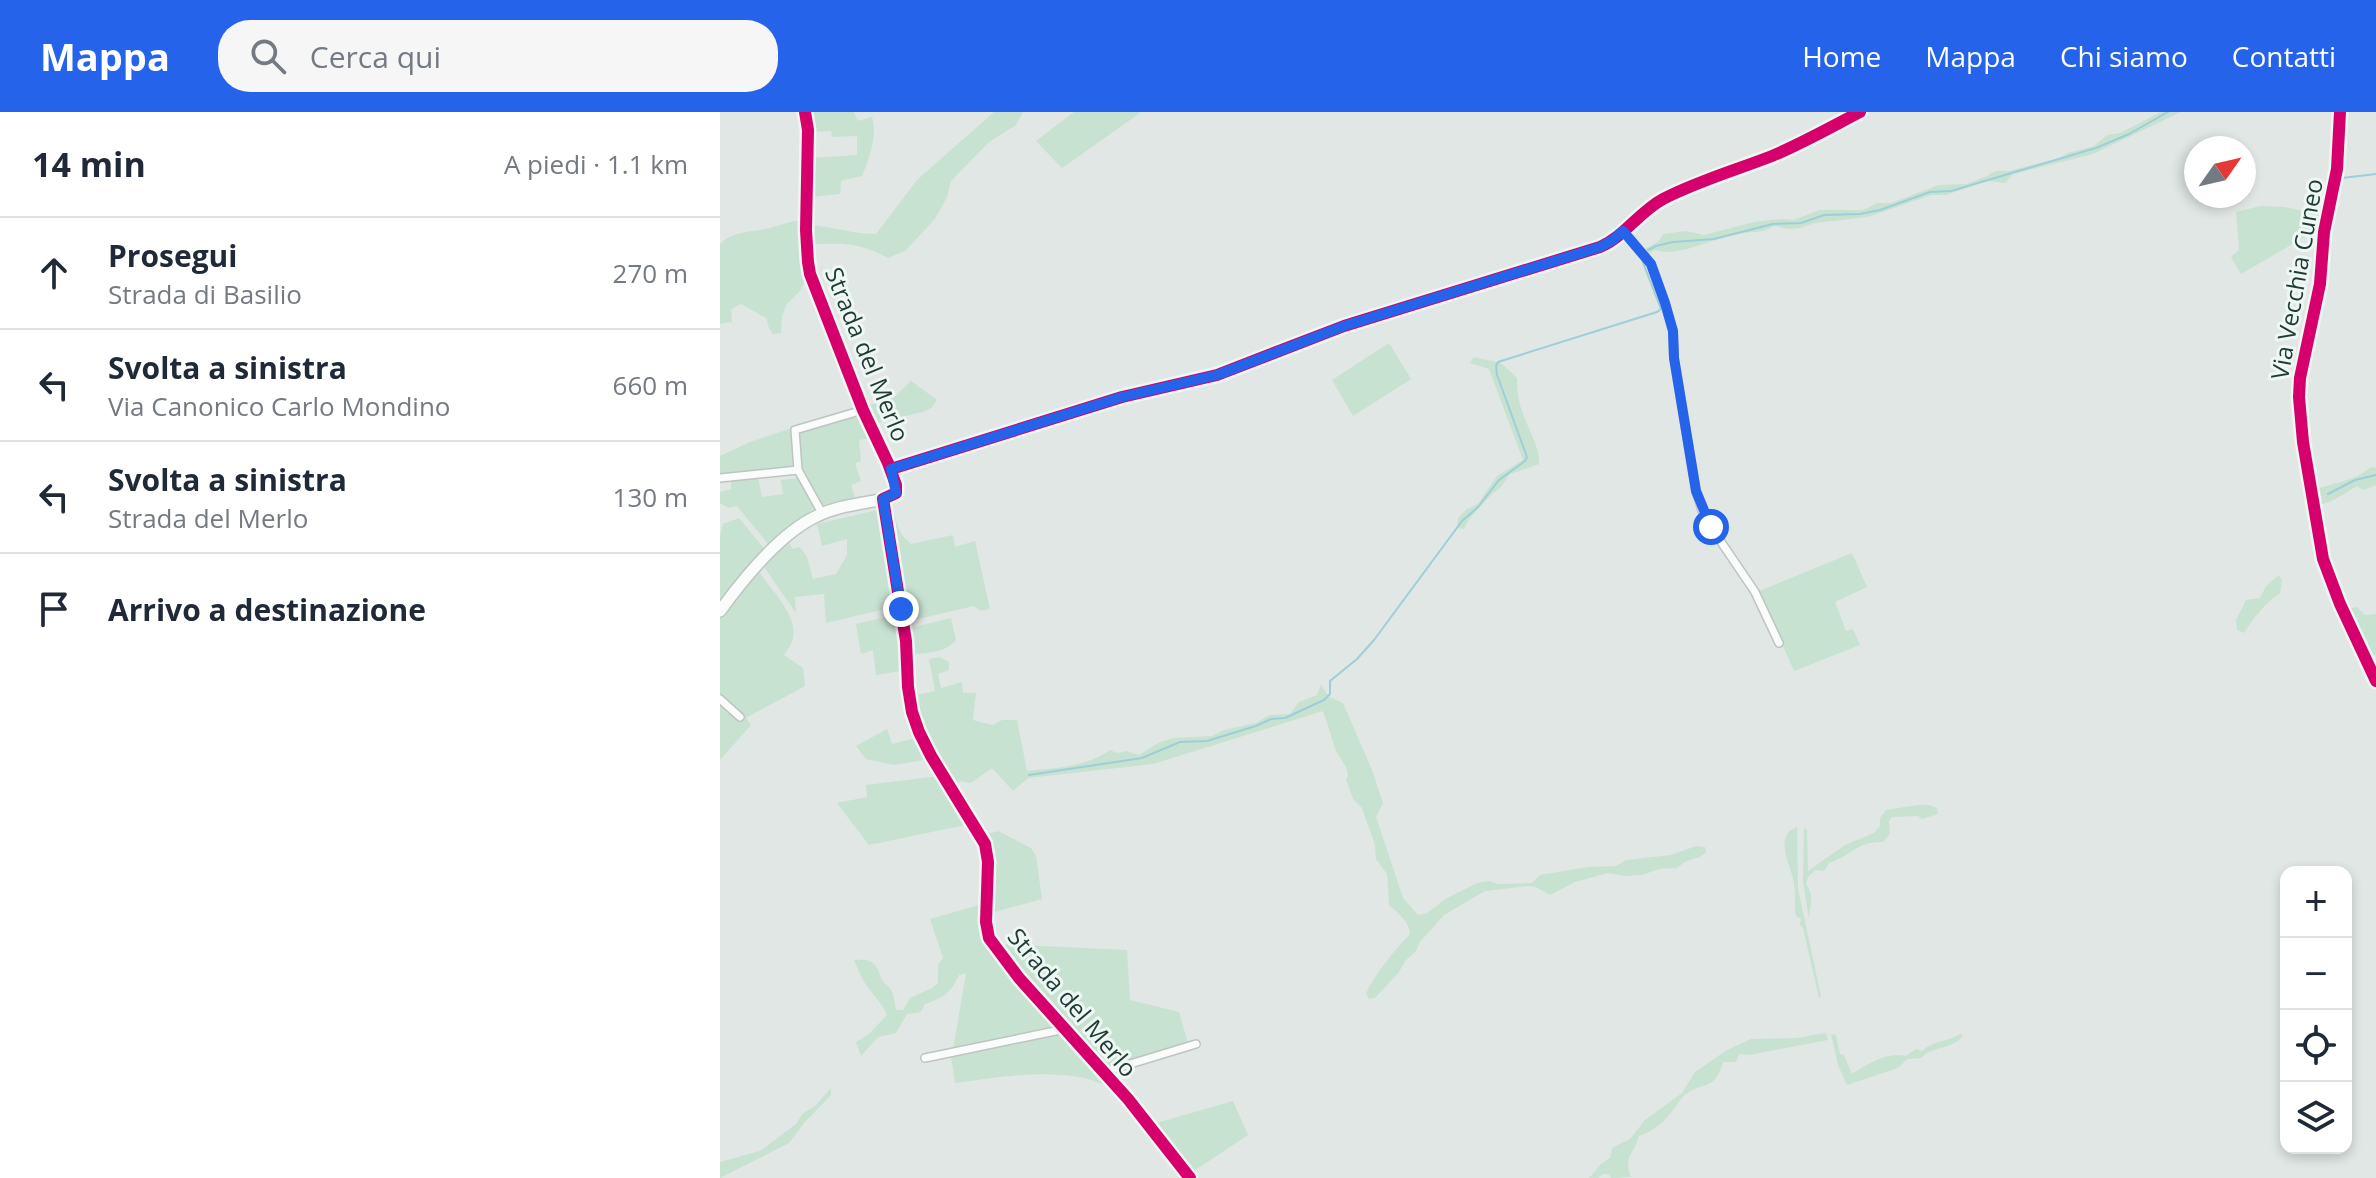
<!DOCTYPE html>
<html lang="it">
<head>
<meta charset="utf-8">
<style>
  :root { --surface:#fff; --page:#f6f6f7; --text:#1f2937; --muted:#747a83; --line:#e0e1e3; --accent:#2563eb }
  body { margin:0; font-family:"Open Sans",sans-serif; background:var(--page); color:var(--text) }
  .controls { position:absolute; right:24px; bottom:24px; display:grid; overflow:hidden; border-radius:16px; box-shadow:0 4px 12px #0003 }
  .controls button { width:72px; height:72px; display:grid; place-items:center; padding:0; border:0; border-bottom:2px solid var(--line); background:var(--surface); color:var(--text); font:40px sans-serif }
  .compass { position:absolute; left:1464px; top:24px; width:72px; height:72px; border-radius:50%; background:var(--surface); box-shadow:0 4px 12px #0003; rotate:56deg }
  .stop { position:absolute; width:24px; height:24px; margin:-18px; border:6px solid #2563eb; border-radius:50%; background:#fff }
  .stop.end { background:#2563eb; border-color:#fff; box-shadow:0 2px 8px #0008 }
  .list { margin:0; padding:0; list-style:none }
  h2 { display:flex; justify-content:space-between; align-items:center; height:104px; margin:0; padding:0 32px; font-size:34px }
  h2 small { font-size:26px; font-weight:400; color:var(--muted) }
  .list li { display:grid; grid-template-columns:52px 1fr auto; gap:24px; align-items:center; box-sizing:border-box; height:112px; padding:0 32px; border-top:2px solid var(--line) }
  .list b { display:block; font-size:30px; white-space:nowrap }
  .list p { margin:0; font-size:26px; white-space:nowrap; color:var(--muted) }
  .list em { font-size:26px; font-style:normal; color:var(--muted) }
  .icon { flex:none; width:44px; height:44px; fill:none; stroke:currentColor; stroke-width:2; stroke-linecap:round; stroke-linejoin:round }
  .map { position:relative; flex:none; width:1656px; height:1066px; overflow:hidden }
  header { display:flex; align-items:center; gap:48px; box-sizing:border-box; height:112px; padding:0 40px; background:var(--accent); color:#fff }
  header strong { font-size:38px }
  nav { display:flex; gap:44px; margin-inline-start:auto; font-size:28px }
  .search { width:560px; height:72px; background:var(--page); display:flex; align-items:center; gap:20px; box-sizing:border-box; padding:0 28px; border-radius:32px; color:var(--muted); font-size:30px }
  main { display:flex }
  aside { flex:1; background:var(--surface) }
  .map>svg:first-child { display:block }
  .green { fill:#c8e2d1 }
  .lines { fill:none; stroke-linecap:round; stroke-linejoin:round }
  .stream { stroke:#9eced9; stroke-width:2 }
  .street-casing { stroke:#bdc4c1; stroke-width:10 }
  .secondary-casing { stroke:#bdc5c2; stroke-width:14 }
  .street { stroke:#fafbfb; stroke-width:7 }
  .secondary { stroke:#fafbfb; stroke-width:11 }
  .cycleway-casing { stroke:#eef7f3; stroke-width:17 }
  .cycleway { stroke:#d6006c; stroke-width:12 }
  .route { stroke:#2563eb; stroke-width:10 }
  .labels { text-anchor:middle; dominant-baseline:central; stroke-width:6; stroke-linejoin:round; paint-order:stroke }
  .street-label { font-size:24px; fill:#1e3b34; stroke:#eef7f3 }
</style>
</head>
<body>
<header>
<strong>Mappa</strong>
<div class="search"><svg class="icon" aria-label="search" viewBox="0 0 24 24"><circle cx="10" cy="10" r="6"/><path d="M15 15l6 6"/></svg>Cerca qui</div>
<nav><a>Home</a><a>Mappa</a><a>Chi siamo</a><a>Contatti</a></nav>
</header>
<main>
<aside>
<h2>14 min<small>A piedi · 1.1 km</small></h2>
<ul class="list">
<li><svg class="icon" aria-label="ahead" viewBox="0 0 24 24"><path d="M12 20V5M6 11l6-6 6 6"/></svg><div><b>Prosegui</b><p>Strada di Basilio</p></div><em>270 m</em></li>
<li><svg class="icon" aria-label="left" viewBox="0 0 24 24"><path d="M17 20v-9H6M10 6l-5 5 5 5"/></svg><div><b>Svolta a sinistra</b><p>Via Canonico Carlo Mondino</p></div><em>660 m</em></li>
<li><svg class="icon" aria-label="left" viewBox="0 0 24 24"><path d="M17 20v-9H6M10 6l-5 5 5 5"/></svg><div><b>Svolta a sinistra</b><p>Strada del Merlo</p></div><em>130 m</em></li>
<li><svg class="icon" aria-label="arrive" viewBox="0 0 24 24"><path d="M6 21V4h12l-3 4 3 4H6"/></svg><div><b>Arrivo a destinazione</b></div></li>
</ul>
</aside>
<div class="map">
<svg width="1656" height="1066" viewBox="0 0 1656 1066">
  <rect width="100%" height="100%" fill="#e0e7e4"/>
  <g class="green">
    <path d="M88,0H134L138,9L152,5C158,23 149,47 142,64L121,69L120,82L92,85L91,46L137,43V24L112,25L111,19L91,20Z"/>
    <path d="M274,0H303L296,13L269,30L231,69L227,85L215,107L185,139L168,146C141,131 126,131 96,132L91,153V113C113,115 134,122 156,122L197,68Z"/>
    <polygon points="354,0 419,0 420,1 342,56 316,29"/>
    <path d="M1441,0H1461L1373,42L1293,62L1285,71L1266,69L1226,83H1211L1148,105L1095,111L1080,116L1068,117L1054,114C1042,122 1031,119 1017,122C993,126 958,146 935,138L929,142L925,137L939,129L943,122L966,119L984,123L1034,110L1060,107L1073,108L1100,98H1143L1157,91H1171L1219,73L1246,72L1267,64L1275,59H1289L1339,46L1348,41L1374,34L1387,23L1400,21Z"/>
    <polygon points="1540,94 1565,95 1602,103 1600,116 1521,162 1511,145 1519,138 1516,100"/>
    <path d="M82,108L87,165L80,179L67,192L62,204L61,221L53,222L49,216L46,206L21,192L11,197L12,210L0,212V132C12,119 33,120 50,116C61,113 70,109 82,108Z"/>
    <polygon points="669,231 691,267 633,304 612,268"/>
    <path d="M754,245L781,251L797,266C797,281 799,293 805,307C810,321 820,336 819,352L790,362L781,375L772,382L749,407L744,417L737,416L738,406L747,397L758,392L777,364L803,348L769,257L750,251Z"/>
    <polygon points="191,269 217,288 212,295 206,299 153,312 146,294 173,286"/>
    <polygon points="139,301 151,326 139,328 141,349 135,351 141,369 131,373 135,385 101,394 81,357 77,320"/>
    <polygon points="72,316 75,356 4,364 0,361 0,344 30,330"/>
    <path d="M1651,355L1656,356V373L1643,378L1637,374C1623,382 1613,391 1597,393L1594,378C1614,370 1634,370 1651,355Z"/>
    <polygon points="38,365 42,385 63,382 61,368 79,366 96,395 69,414 48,432 17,394 9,396 0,391 0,380 11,377 11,368"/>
    <polygon points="157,398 174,495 106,511 104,482 75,485 76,501 44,455 68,430 73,437 80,435 87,445 93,467 116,462 127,443 127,427 102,434 97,412"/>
    <path d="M174,400C177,413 180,424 191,432L233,423L235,435L255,429L270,497L260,499L254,494L189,509L171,403Z"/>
    <polygon points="19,406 46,439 0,490 0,424 3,412"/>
    <polygon points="1132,441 1147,475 1115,490 1126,519 1133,517 1140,533 1074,559 1039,479"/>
    <path d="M39,460C51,478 78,503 73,526C72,532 67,538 64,543L83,556L85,574L26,606L31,613L0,648V589L20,608L24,606L0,583V506L23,476Z"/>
    <path d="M1559,463L1562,468L1560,481C1545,491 1533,506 1524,521L1517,518L1516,508L1526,488L1540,486L1546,474Z"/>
    <polygon points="1617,476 1622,478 1630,496 1637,495 1645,503 1656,502 1656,543 1647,543"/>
    <polygon points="174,503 181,559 156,563 153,538 141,542 136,512"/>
    <path d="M231,506L236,528C225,541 208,541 193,542L190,516Z"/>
    <path d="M220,545L229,550V558L218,562L221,576L242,570L243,581H256L253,608L273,613L282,608H297L307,659C335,656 366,655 390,638L397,641L406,639L419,643L440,630L454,626L492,624L504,618L536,611L549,603L570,602L579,590L597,583L601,573L609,585L623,591L652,658L663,691L656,705L683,786L698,803L707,801L727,786L757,771L769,769L778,772L812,771L820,763L868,755L896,754L906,748L951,743L976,734L985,735L986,740L980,745L966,749L957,756L939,757L922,763L905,764L888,761L855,770L830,783L816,775L808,774L765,779L724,803L700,830L696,839L685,849L679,860L655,886L649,887L646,881C658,858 673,840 690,822C689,809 678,801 669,793L667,762L656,747L655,733L642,696L633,687L626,667L628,663L626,655L616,639L603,599L433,652L308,666L293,679L272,656L251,671L240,669L234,674C212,641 193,607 193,567L196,583L215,579L209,547Z"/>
    <polygon points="167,617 172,632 195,626 209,647 174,653 146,647 136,634"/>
    <polygon points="219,664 250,712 149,733 117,691 147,685 146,673"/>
    <path d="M1197,693H1208L1217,696L1218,702L1202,707L1198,704L1172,705L1169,709L1170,722L1163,730C1137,729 1131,744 1109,751L1104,759L1095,758L1088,765L1086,772C1095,784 1090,793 1089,807L1083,769L1084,715L1087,719L1088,759L1125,733L1154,721L1160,714V706L1166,698Z"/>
    <path d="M1077,715L1078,777L1101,884L1099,886L1083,816L1080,813L1081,807L1076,804C1074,794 1076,783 1074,772C1072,754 1052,724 1077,715Z"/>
    <polygon points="278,719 311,736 316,744 322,787 271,801 265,723"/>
    <path d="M264,787L262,807L339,916L233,938L246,861L239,863C231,881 223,886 205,892L201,900L187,902L176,921L158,925L141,944L136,930L149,922L167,903C163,892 154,884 147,874C141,866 138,857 134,848C154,846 156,852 162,868C164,872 169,874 171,878C174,882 175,892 176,898H183L190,886L212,876L218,871V853L223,846L210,807L259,793Z"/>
    <polygon points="278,832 407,838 410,888 459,900 468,931 385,956"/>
    <path d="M343,920L394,977C384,973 374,968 364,966C323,957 276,966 235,971L231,943Z"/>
    <path d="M1106,921L1108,928L1029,943L1019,942L1016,950H1003C994,981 984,968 966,982C961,985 958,992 954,997C945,1009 933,1020 919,1024C914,1043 903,1043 911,1065L891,1066L889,1062H883L878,1066H869L881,1052L890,1046L892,1036L910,1027L925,1008L962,981L975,960L1007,938L1031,927L1076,926Z"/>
    <path d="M1111,922L1116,923L1120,942L1124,943L1132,962C1147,952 1168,939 1186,944L1196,937L1202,939C1212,929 1227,930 1240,922L1243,923C1234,938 1213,933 1201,946L1187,947L1178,956L1127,973L1118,953Z"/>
    <polygon points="111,976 111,983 84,1011 69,1031 0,1066 0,1050 40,1039 76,1012 82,1002 95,994"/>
    <polygon points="513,989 528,1023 471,1061 433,1012"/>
  </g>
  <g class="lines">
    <g class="stream">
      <polyline points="1622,66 1656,62"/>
      <polyline points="928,138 936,134 953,130 994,127 1053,112 1081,111 1104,103 1140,102 1160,98 1210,80 1231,79 1376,36 1409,22 1448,0"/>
      <polyline points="1608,382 1635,368 1656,363"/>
      <polyline points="309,663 422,646 460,630 487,629 536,614 551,607 565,606 604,588 610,582 610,569 637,547 654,528 742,409 758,395 779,368 805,349 807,345 803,334 777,263 776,254 778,250 937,200 941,197 922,148"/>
    </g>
    <g class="street-casing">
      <g id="street">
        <polyline points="903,119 931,152 945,191 953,219 954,246 976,379 983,401 991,415 1035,480 1059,531"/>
        <polyline points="78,358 75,318 143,298"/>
        <polyline points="0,366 78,358 102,401"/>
        <polyline points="0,587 20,605"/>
        <polyline points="205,946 345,917"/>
        <polyline points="384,960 476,932"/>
      </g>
    </g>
    <g class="secondary-casing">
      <g id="secondary">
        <polyline points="85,0 88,18 86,118 88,150 90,162 143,298 168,351 176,373 176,381 163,387 186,529 188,575 192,600 199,620 211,644 265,732 268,750 266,810 269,826 299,866 408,987 470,1066"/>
        <polyline points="1620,0 1617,57 1604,120 1600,172 1580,266 1579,285 1583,330 1603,447 1620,492 1656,569"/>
        <path d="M171,357L402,285L497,263L624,214L880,135C904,125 919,100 943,87C978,69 1016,58 1052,44C1083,31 1111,15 1140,0"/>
        <path d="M0,499C24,466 60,421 97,404C116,394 142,392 163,387"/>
      </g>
    </g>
    <use href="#street" class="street"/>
    <use href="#secondary" class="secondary"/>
    <g class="cycleway-casing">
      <g id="cycleway">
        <polyline points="85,0 88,18 86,118 88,150 90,162 143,298 168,351 176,373 176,381 163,387 186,529 188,575 192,600 199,620 211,644 265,732 268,750 266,810 269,826 299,866 408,987 470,1066"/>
        <polyline points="1620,0 1617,57 1604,120 1600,172 1580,266 1579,285 1583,330 1603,447 1620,492 1656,569"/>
        <path d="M171,357L402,285L497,263L624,214L880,135C904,125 919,100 943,87C978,69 1016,58 1052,44C1083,31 1111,15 1140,0"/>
      </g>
    </g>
    <use href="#cycleway" class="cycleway"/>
  </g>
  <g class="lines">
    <polyline class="route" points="181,497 163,387 176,381 171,357 402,285 497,263 624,214 880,135 893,128 903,119 931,152 945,191 953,219 954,246 976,379 991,415"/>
  </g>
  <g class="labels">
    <g class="street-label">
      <text transform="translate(1576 167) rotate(-80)">Via Vecchia Cuneo</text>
      <text transform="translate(148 242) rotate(68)">Strada del Merlo</text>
      <text transform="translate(353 890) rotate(50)">Strada del Merlo</text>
    </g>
  </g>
</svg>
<div class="controls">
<button>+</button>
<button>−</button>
<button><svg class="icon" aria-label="locate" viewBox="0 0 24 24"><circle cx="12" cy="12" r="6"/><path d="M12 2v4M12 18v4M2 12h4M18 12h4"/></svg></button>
<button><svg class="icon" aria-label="layers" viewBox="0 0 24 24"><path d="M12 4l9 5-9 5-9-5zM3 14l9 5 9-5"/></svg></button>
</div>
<svg class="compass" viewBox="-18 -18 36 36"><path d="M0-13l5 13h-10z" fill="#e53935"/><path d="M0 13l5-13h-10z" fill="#747a83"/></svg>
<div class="stop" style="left:991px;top:415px"></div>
<div class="stop end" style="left:181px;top:497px"></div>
</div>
</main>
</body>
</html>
